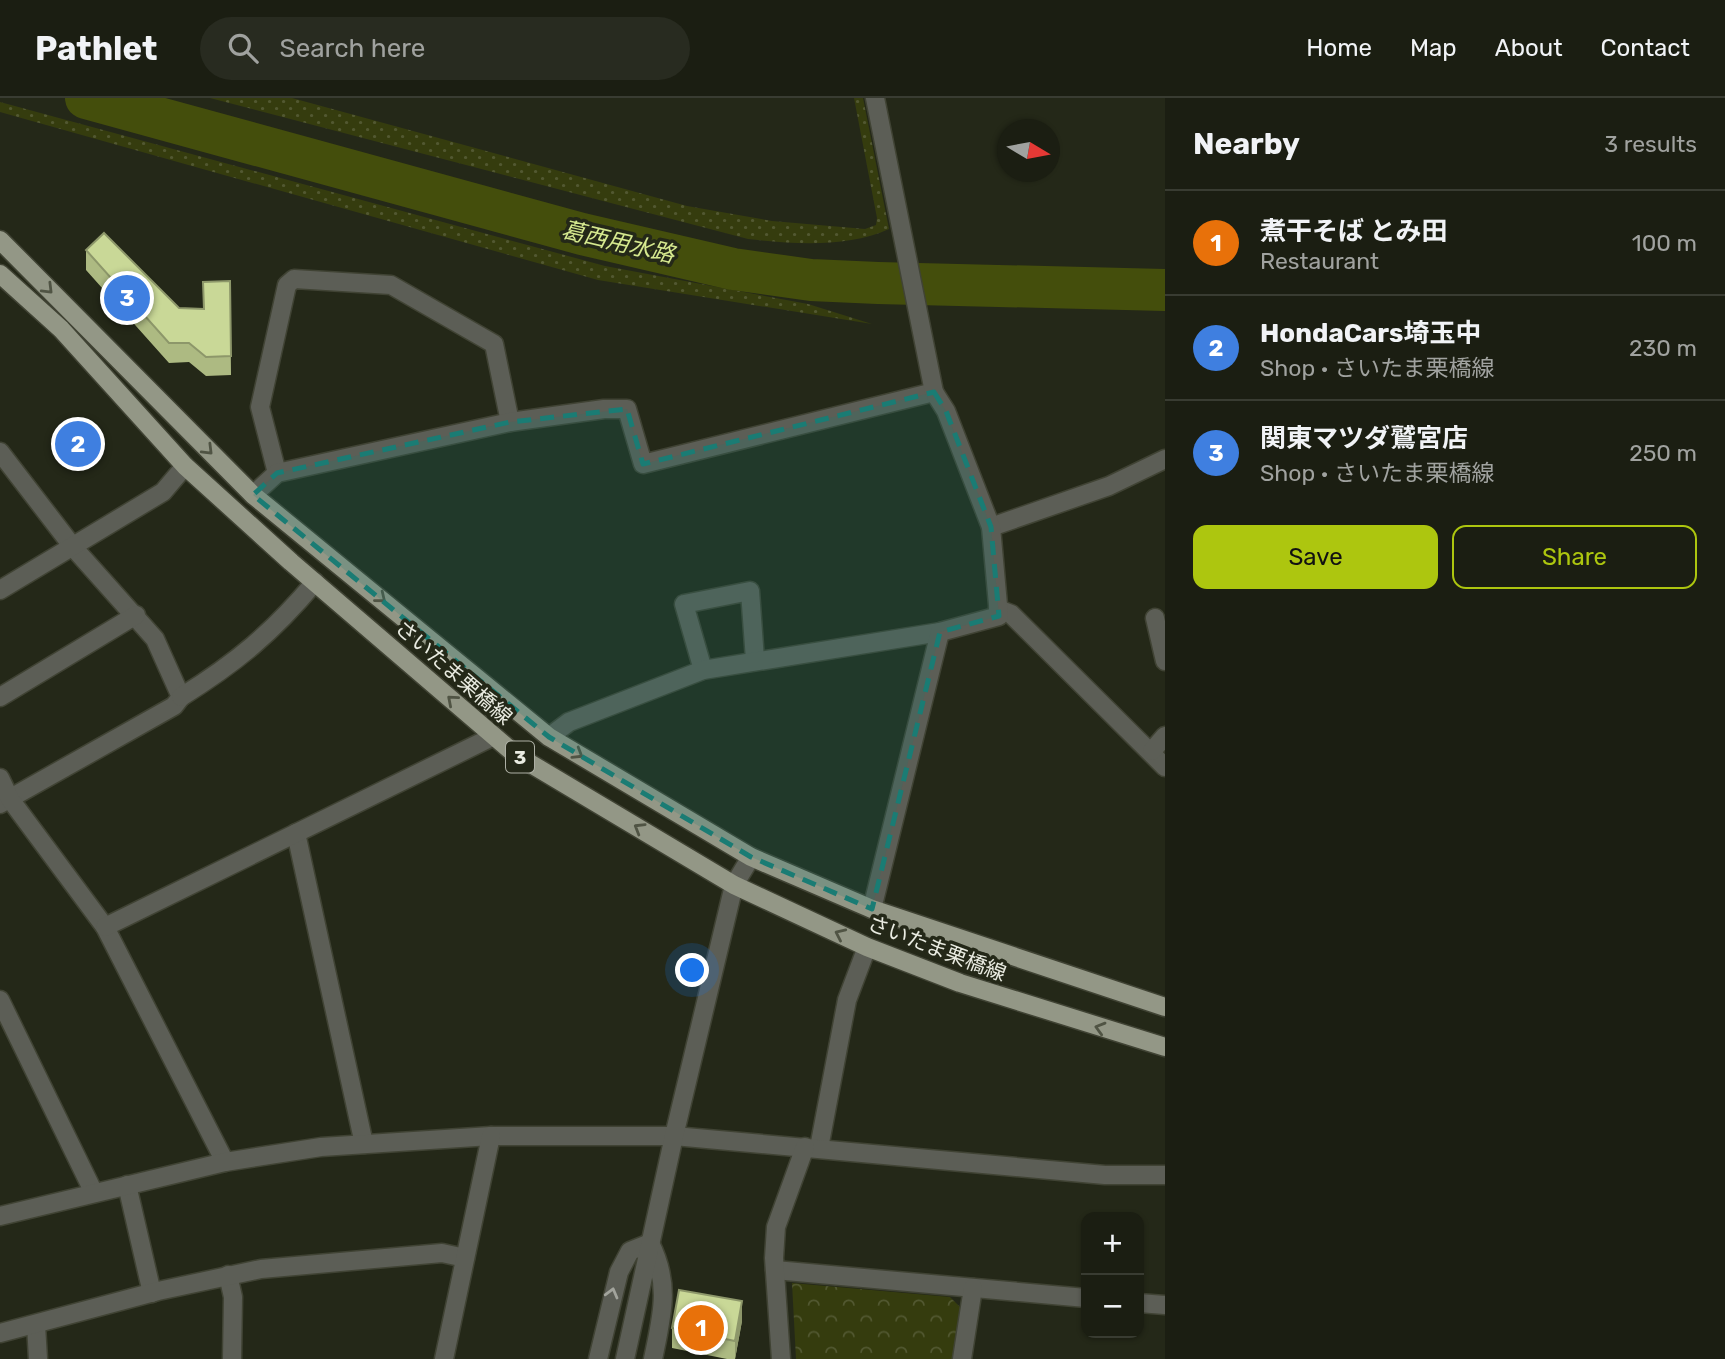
<!DOCTYPE html>
<html lang="en">
<head>
<meta charset="utf-8">
<style>
  :root { --surface:#1b1e12; --page:#282b20; --text:#f1f3f6; --muted:#a0a29f; --line:#393c32; --accent:#adc60f }
  body { margin:0; font-family:Rubik,"Noto Sans JP",sans-serif; background:var(--page); color:var(--text) }
  .controls { position:absolute; right:21px; bottom:21px; display:grid; overflow:hidden; border-radius:14px; box-shadow:0 2px 5px #0004 }
  .controls button { width:63px; height:63px; display:grid; place-items:center; padding:0; border:0; border-bottom:2px solid var(--line); background:var(--surface); color:var(--text); font:35px sans-serif }
  .compass { position:absolute; left:997px; top:21px; width:63px; height:63px; border-radius:50%; background:var(--surface); box-shadow:0 2px 5px #0004; rotate:100deg }
  .you { position:absolute; left:693px; top:873px; width:24px; height:24px; margin:-18px; border:5px solid #fff; border-radius:50%; background:#1a73e8; box-shadow:0 0 0 10px #1a73e833 }
  .badge { display:grid; place-items:center; width:46px; height:46px; border-radius:50%; background:var(--accent); color:#fff; font-size:23px; font-weight:700 }
  .pin { position:absolute; translate:-50% -50%; border:4px solid #fff; box-shadow:0 2px 7px #0006 }
  .list { margin:0; padding:0; list-style:none }
  h2 { display:flex; justify-content:space-between; align-items:center; height:91px; margin:0; padding:0 28px; font-size:30px }
  h2 small { font-size:23px; font-weight:400; color:var(--muted) }
  .list li { display:grid; grid-template-columns:46px 1fr auto; gap:21px; align-items:center; box-sizing:border-box; height:105px; padding:0 28px; border-top:2px solid var(--line) }
  .list b { display:block; font-size:26px; white-space:nowrap }
  .list p { margin:0; font-size:23px; white-space:nowrap; color:var(--muted) }
  .list em { font-size:23px; font-style:normal; color:var(--muted) }
  .actions { display:flex; gap:14px; padding:21px 28px }
  .actions a { flex:1; padding:16px 0; border:2px solid var(--accent); border-radius:14px; text-align:center; font-size:24px; color:var(--accent) }
  .actions .main { background:var(--accent); color:#111 }
  .icon { flex:none; width:38px; height:38px; fill:none; stroke:currentColor; stroke-width:2; stroke-linecap:round; stroke-linejoin:round }
  .map { position:relative; flex:none; width:1165px; height:1261px; overflow:hidden }
  header { display:flex; align-items:center; gap:42px; box-sizing:border-box; height:98px; padding:0 35px; background:var(--surface); border-bottom:2px solid var(--line) }
  header strong { font-size:33px }
  nav { display:flex; gap:38px; margin-inline-start:auto; font-size:24px }
  .search { width:490px; height:63px; background:var(--page); display:flex; align-items:center; gap:18px; box-sizing:border-box; padding:0 24px; border-radius:38px; color:var(--muted); font-size:26px }
  main { display:flex }
  aside { flex:1; background:var(--surface) }
  .map>svg:first-child { display:block }
  .grass { fill:url(#grass-dots) }
  .park { fill:url(#park-crowns) }
  .lines { fill:none; stroke-linecap:round; stroke-linejoin:round }
  .river { stroke:#444e0c; stroke-width:42 }
  .minor-casing { stroke:#404334; stroke-width:21 }
  .major-casing { stroke:#404334; stroke-width:21 }
  .minor { stroke:#5c5e56; stroke-width:18 }
  .major { stroke:#939786; stroke-width:18 }
  .wall { fill:#adba82 }
  .shaded-wall { fill:#8d976a }
  .building { fill:#c9d897; stroke:#8d976a; stroke-width:2 }
  .oneway { stroke:#505444 }
  .oneway2 { stroke:#a2a49c }
  .marked { fill:#1a7c74; fill-opacity:0.2; stroke:#1a7c74; stroke-width:5; stroke-dasharray:14 9; stroke-linejoin:round }
  .labels { text-anchor:middle; dominant-baseline:central; stroke-width:7; stroke-linejoin:round; paint-order:stroke }
  .shield { fill:#242818; stroke:#aeb0a5; stroke-width:2 }
  .shield-label { font-size:19px; font-weight:bold; fill:#e9ebe1 }
  .street-label { font-size:21px; fill:#e9ebe1; stroke:#242818 }
  .water-label { font-size:23px; font-style:italic; fill:#d6e98f; stroke:#242818 }
</style>
</head>
<body>
<header>
<strong>Pathlet</strong>
<div class="search"><svg class="icon" aria-label="search" viewBox="0 0 24 24"><circle cx="10" cy="10" r="6"/><path d="M15 15l6 6"/></svg>Search here</div>
<nav><a>Home</a><a>Map</a><a>About</a><a>Contact</a></nav>
</header>
<main>
<div class="map">
<svg width="1165" height="1261" viewBox="0 0 1165 1261">
  <defs>
    <pattern id="grass-dots" width="8" height="8" patternUnits="userSpaceOnUse" patternTransform="scale(1.75)"><rect width="8" height="8" fill="#353c0e"/><path d="M2 2h.1M6 6h.1" fill="none" stroke="#525831" stroke-width="1.8" stroke-linecap="round"/></pattern>
    <pattern id="park-crowns" width="20" height="18" patternUnits="userSpaceOnUse" patternTransform="scale(1.75)"><rect width="20" height="18" fill="#353c0e"/><path d="M2 6a3 3 0 1 1 6 0M12 15a3 3 0 1 1 6 0" fill="none" stroke="#525831"/></pattern>
  </defs>
  <rect width="100%" height="100%" fill="#242818"/>
  <g class="grass">
    <path d="M210,0H292L687,108L772,123L865,131L876,127L877,120L854,0H863L889,131C848,150 792,146 748,141Z"/>
    <polygon points="0,4 605,168 808,206 872,226 598,182 0,14"/>
  </g>
  <polygon class="park" points="792,1185 950,1199 961,1210 954,1261 796,1261"/>
  <g class="lines">
    <polyline class="river" points="86,0 582,136 733,171 811,182 878,185 1165,192"/>
    <g class="minor-casing">
      <g id="minor">
        <polyline points="0,354 73,449 155,541 181,599 174,608 0,706"/>
        <polyline points="277,375 260,309 287,187 294,181 391,187 494,246 510,324"/>
        <polyline points="253,397 277,375 510,324 604,311 627,311 643,366 934,294"/>
        <polyline points="991,429 1109,388 1165,361"/>
        <polyline points="0,492 163,394 185,368"/>
        <polyline points="998,511 1011,516 1165,669"/>
        <polyline points="1155,520 1165,563"/>
        <polyline points="703,572 684,506 750,493 755,562"/>
        <polyline points="0,599 136,517"/>
        <path d="M181,599C237,564 272,535 315,484"/>
        <polyline points="549,639 569,624 703,572 940,534 999,518 991,429 946,313 934,294 875,0"/>
        <polyline points="1152,653 1165,638"/>
        <polyline points="0,680 10,701 105,829 225,1064"/>
        <polyline points="296,735 364,1046"/>
        <polyline points="872,811 940,534"/>
        <polyline points="105,829 494,638"/>
        <polyline points="0,902 94,1095"/>
        <polyline points="819,1050 847,902 867,849"/>
        <polyline points="127,1087 152,1195"/>
        <polyline points="0,1118 225,1064 321,1049 491,1038 674,1038 1105,1077 1165,1077"/>
        <polyline points="775,1172 1086,1200"/>
        <polyline points="228,1177 233,1199 232,1261"/>
        <polyline points="1139,1205 1165,1207"/>
        <polyline points="36,1227 38,1261"/>
        <polyline points="0,1235 158,1193 261,1171 442,1155 465,1160"/>
        <polyline points="444,1261 491,1038"/>
        <path d="M598,1261L619,1174L630,1153L650,1145C671,1187 662,1217 653,1261"/>
        <polyline points="625,1261 674,1038 734,787 751,759"/>
        <polyline points="781,1261 774,1160 776,1129 805,1049"/>
        <polyline points="962,1261 973,1190"/>
      </g>
    </g>
    <g class="major-casing">
      <g id="major">
        <polyline points="0,142 253,397 549,639 751,759 872,811 1165,909"/>
        <polyline points="0,176 61,231 185,368 291,464 516,657 734,787 867,849 960,885 1165,949"/>
      </g>
    </g>
    <use href="#minor" class="minor"/>
    <use href="#major" class="major"/>
  </g>
  <g class="wall">
    <polygon points="86,152 179,210 203,211 203,184 230,183 231,277 206,278 189,264 169,265 86,172"/>
    <polygon points="742,1223 735,1261 727,1261 672,1250 672,1230"/>
  </g>
  <polygon class="shaded-wall" points="742,1203 742,1223 735,1261 735,1243"/>
  <g class="building">
    <polygon points="104,135 179,210 204,211 203,184 230,183 231,258 206,259 189,245 169,245 86,152"/>
    <polygon points="679,1192 742,1203 735,1243 672,1230"/>
  </g>
  <defs><path id="oneway-chevron" d="M-2-3.5L2.5 0L-2 3.5" fill="none" stroke-width="1.6" stroke-linecap="round" stroke-linejoin="round" transform="scale(1.75)"/></defs>
  <g class="oneway">
    <use href="#oneway-chevron" transform="translate(48 191) rotate(45)"/>
    <use href="#oneway-chevron" transform="translate(208 352) rotate(45)"/>
    <use href="#oneway-chevron" transform="translate(381 500) rotate(39)"/>
    <use href="#oneway-chevron" transform="translate(452 602) rotate(-139)"/>
    <use href="#oneway-chevron" transform="translate(578 656) rotate(31)"/>
    <use href="#oneway-chevron" transform="translate(639 730) rotate(-149)"/>
    <use href="#oneway-chevron" transform="translate(840 836) rotate(-155)"/>
    <use href="#oneway-chevron" transform="translate(1100 930) rotate(-164)"/>
  </g>
  <use class="oneway2" href="#oneway-chevron" transform="translate(612 1195) rotate(-75)"/>
  <path class="marked" d="M934,294L946,313L991,429L999,518L940,534L872,811L751,759L549,639L253,397L277,375L510,324L627,311L643,366Z"/>
  <g class="labels">
    <rect class="shield" x="506" y="643.5" width="28" height="31" rx="5"/>
    <g class="shield-label">
      <text x="520" y="659">3</text>
    </g>
    <g class="street-label">
      <text transform="translate(454 574) rotate(41)">さいたま栗橋線</text>
      <text transform="translate(937 850) rotate(21)">さいたま栗橋線</text>
    </g>
    <g class="water-label">
      <text transform="translate(618 144) rotate(13)">葛西用水路</text>
    </g>
  </g>
</svg>
<div class="controls">
<button>+</button>
<button>−</button>
</div>
<svg class="compass" viewBox="-18 -18 36 36"><path d="M0-13l5 13h-10z" fill="#e53935"/><path d="M0 13l5-13h-10z" fill="#a0a29f"/></svg>
<div class="you"></div>
<div class="pin badge" style="left:701px;top:1230px;background:#e8710a">1</div>
<div class="pin badge" style="left:78px;top:346px;background:#3f7fe0">2</div>
<div class="pin badge" style="left:127px;top:200px;background:#3f7fe0">3</div>
</div>
<aside>
<h2>Nearby<small>3 results</small></h2>
<ul class="list">
<li><span class="badge" style="background:#e8710a">1</span><div><b>煮干そば とみ田</b><p>Restaurant</p></div><em>100 m</em></li>
<li><span class="badge" style="background:#3f7fe0">2</span><div><b>HondaCars埼玉中</b><p>Shop · さいたま栗橋線</p></div><em>230 m</em></li>
<li><span class="badge" style="background:#3f7fe0">3</span><div><b>関東マツダ鷲宮店</b><p>Shop · さいたま栗橋線</p></div><em>250 m</em></li>
</ul>
<div class="actions"><a class="main">Save</a><a>Share</a></div>
</aside>
</main>
</body>
</html>
